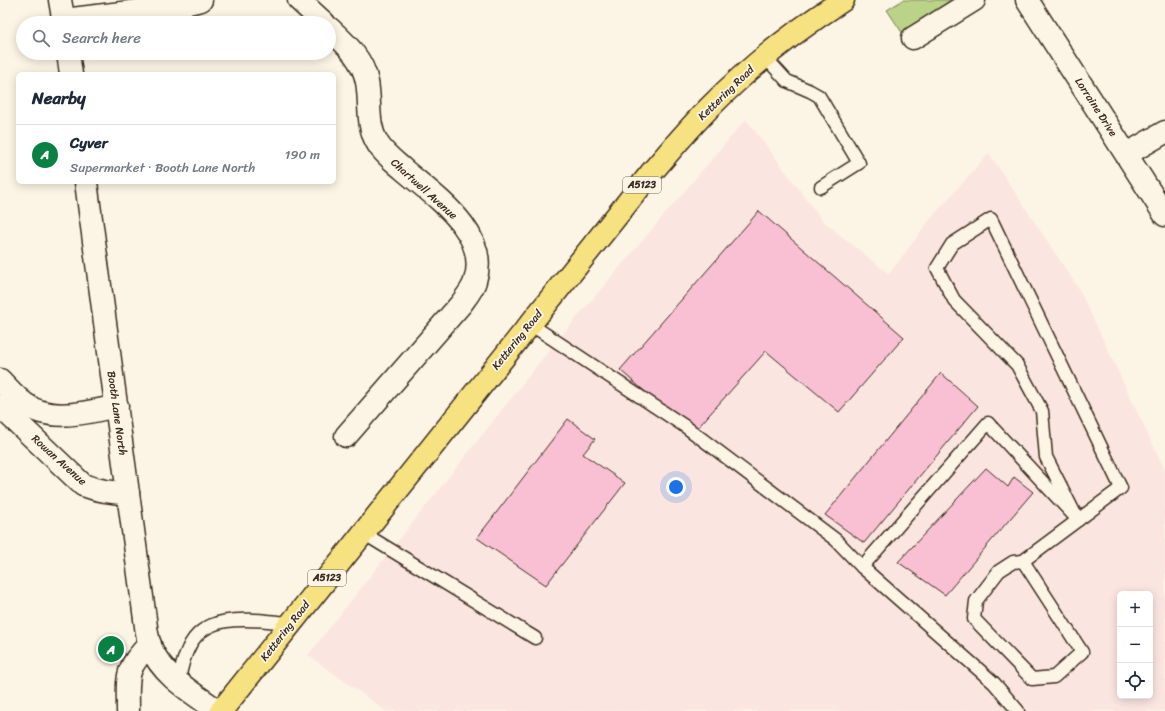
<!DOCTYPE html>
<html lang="en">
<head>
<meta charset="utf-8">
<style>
  :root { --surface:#fff; --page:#f2f2f3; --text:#1f2937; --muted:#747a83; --line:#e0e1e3; --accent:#0b8043 }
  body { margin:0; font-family:Sriracha,sans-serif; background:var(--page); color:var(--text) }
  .controls { position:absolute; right:12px; bottom:12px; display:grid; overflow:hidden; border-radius:6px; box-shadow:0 2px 10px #0003 }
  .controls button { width:36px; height:36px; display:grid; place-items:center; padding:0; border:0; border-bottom:1px solid var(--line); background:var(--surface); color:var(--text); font:20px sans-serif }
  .you { position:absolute; left:676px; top:487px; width:14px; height:14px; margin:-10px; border:3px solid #fff; border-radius:50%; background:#1a73e8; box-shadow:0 0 0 6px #1a73e833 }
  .badge { display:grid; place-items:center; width:26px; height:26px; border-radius:50%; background:var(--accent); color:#fff; font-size:13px; font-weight:700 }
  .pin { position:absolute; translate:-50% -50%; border:2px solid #fff; box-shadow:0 1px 4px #0006 }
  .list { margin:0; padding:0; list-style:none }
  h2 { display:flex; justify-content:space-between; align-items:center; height:52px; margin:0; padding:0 16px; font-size:17px }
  h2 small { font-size:13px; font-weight:400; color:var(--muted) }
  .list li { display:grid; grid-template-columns:26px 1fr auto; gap:12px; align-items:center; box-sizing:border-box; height:60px; padding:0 16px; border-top:1px solid var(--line) }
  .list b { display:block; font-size:15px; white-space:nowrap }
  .list p { margin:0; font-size:13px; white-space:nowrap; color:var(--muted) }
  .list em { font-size:13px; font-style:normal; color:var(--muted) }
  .icon { flex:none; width:22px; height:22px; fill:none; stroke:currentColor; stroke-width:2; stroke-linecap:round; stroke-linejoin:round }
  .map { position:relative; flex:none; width:1165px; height:711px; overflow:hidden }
  .search { position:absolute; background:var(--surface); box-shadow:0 2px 10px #0003; left:16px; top:16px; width:320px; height:44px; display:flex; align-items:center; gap:10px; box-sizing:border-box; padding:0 14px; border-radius:22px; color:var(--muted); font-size:15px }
  .panel { position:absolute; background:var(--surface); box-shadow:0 2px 10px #0003; left:16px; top:72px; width:320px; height:112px; border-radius:6px }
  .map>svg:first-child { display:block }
  .built { fill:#fbe5e0; fill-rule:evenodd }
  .green { fill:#bbd389; stroke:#7b7e54 }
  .building { fill:#f9c0d4; stroke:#3b2a1e }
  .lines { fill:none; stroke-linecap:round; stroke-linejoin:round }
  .lane-casing { stroke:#3b2a1e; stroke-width:15 }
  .street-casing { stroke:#3b2a1e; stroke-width:25 }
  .secondary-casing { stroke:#3b2a1e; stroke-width:25 }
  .primary-casing { stroke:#3b2a1e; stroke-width:25 }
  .lane { stroke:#fcf5e5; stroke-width:12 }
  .street { stroke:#fcf5e5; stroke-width:22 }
  .secondary { stroke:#fcf5e5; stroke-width:22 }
  .primary { stroke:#f7e281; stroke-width:22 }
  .labels { text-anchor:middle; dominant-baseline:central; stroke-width:3.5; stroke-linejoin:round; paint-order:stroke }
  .shield { fill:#fcf5e5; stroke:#75675a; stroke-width:1 }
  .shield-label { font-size:10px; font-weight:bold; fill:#3b2a1e }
  .street-label { font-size:11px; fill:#3b2a1e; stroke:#fcf5e5 }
</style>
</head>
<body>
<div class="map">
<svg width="1165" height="711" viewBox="0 0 1165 711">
  <rect width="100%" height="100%" fill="#fcf5e5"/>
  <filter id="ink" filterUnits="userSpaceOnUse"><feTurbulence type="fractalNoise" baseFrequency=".025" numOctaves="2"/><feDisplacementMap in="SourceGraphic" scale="8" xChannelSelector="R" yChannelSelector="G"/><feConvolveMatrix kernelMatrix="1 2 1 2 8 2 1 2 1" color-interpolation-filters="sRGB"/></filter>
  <g filter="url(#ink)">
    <path class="built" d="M746,119L823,221L889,274L931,218L989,153L1079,289L1165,470V711H386L308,655L550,349ZM1120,594H1150V696H1120Z"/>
    <polygon class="green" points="903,0 953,0 903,34 887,10"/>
    <g class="building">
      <polygon points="759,211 904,337 839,412 766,351 693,433 620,370"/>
      <polygon points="941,373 978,406 864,543 825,515"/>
      <polygon points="568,419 595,439 583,454 625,483 546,585 477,538"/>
      <polygon points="986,468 1008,487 1014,477 1033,492 945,595 898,562"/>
    </g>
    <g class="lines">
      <g class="lane-casing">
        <g id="lane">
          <polyline points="765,57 787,81 810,91 819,96 859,163 821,187"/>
          <polygon points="991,219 1121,488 1078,520 1046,457 1042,411 1017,365 954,300 937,268 952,244"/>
          <polyline points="530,324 686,427 836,540 862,567 994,683 1018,711"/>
          <polyline points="363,533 535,638"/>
          <polyline points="862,567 988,423 1078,520 1023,561 1082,652 1054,677 1032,679 974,619 976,601 999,571 1013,562 1023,561"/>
          <path d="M178,682C181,671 183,659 188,649C205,609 257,621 291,623"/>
        </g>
      </g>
      <g class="street-casing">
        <g id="street">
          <polyline points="299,0 324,23"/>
          <polyline points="1027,0 1165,215"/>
          <polyline points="64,20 171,7 201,0"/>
          <path d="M329,28C345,43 363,59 367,82C371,103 366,125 378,144C384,154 395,162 404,170C434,196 491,233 475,281C473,289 466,297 461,304L346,436"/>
          <polyline points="913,38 974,0"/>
          <polyline points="1127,154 1165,132"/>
          <path d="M0,380C8,388 16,398 25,404C50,423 89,412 117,406"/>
          <path d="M0,406L83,485C99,491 112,493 128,493"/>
          <path d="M128,711C128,677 124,669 150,644"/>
        </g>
      </g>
      <g class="secondary-casing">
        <g id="secondary">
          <polyline points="60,0 64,23"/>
          <polyline points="68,53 71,74"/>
          <path d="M86,182L145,619C146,627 147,637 150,646C162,676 193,693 218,711"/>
        </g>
      </g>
      <g class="primary-casing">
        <path id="primary" d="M221,711L651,173C670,151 689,128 710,107C750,66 795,31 843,0"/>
      </g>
      <use href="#lane" class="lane"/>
      <use href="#street" class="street"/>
      <use href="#secondary" class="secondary"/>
      <use href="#primary" class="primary"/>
    </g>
  </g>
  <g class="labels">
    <g class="shield">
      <rect x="623" y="177" width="38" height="16" rx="3"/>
      <rect x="308" y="570" width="38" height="16" rx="3"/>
    </g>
    <g class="shield-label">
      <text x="642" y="185">A5123</text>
      <text x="327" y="578">A5123</text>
    </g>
    <g class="street-label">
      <text transform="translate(726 93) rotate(-44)">Kettering Road</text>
      <text transform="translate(1096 107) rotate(57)">Lorraine Drive</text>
      <text transform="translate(424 189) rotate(42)">Chartwell Avenue</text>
      <text transform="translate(517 340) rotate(-51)">Kettering Road</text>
      <text transform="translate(117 413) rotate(82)">Booth Lane North</text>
      <text transform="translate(59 460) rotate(42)">Rowan Avenue</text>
      <text transform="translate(285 631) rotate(-52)">Kettering Road</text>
    </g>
  </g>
</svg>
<div class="controls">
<button>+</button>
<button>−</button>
<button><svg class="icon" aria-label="locate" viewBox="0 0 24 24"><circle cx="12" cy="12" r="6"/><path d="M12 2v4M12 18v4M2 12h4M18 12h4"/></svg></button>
</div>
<div class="you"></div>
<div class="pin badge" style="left:111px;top:649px">A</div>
<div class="search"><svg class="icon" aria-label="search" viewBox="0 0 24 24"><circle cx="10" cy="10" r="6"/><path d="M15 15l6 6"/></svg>Search here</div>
<section class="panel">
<h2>Nearby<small></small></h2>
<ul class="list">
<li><span class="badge">A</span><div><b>Cyver</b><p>Supermarket · Booth Lane North</p></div><em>190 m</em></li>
</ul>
</section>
</div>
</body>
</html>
